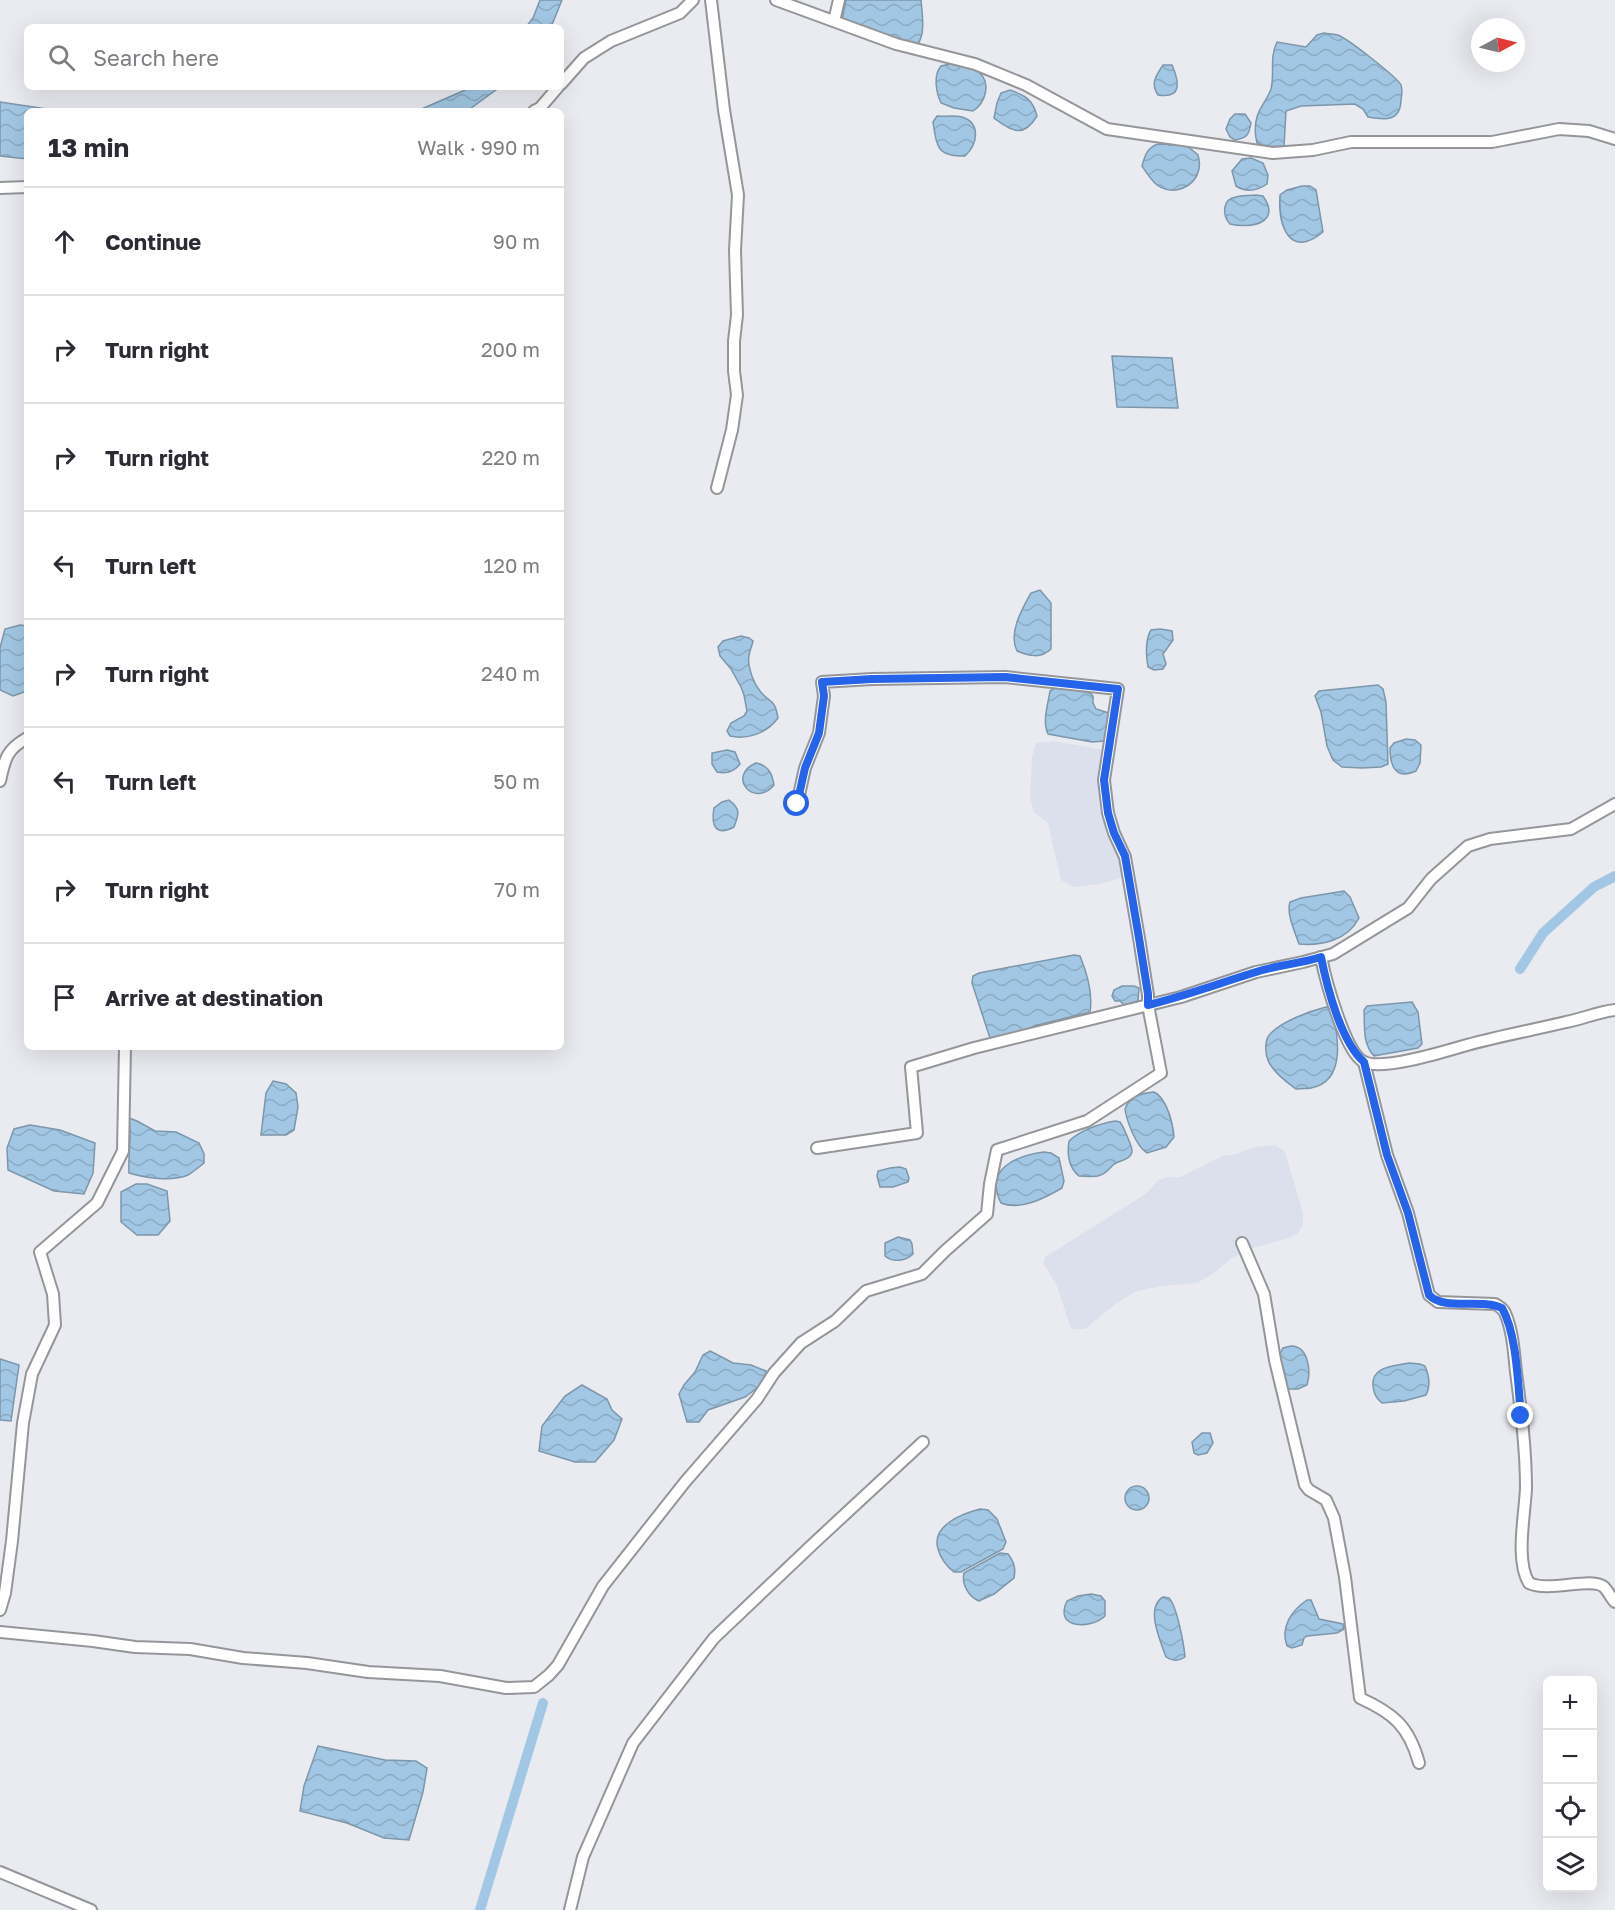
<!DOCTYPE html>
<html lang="en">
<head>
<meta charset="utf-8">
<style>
  :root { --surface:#fff; --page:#f7f7f7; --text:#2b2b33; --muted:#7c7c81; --line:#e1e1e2 }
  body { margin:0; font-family:"Golos Text",sans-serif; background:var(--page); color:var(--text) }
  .controls { position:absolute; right:18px; bottom:18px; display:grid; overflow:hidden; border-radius:9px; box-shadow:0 6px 24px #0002 }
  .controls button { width:54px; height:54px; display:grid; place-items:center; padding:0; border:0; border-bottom:2px solid var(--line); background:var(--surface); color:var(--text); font:30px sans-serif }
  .compass { position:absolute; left:1471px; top:18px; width:54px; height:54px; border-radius:50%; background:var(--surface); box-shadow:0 6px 24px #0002; rotate:83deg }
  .stop { position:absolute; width:18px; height:18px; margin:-14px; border:4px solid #2563eb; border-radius:50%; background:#fff }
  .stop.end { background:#2563eb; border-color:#fff; box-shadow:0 2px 6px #0008 }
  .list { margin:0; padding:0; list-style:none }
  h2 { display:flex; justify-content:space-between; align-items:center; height:78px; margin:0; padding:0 24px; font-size:26px }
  h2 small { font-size:20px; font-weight:400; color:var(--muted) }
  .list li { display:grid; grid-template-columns:39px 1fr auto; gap:18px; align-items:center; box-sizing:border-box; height:108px; padding:0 24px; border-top:2px solid var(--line) }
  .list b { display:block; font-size:22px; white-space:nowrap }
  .list em { font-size:20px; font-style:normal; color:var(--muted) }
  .icon { flex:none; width:33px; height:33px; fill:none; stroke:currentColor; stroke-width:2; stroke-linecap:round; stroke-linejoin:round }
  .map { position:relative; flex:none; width:1615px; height:1910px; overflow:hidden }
  .search { position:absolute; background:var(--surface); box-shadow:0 6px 24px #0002; left:24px; top:24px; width:540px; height:66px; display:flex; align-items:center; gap:15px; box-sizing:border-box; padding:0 21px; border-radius:9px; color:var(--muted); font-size:22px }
  .panel { position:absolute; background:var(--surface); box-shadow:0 6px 24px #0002; left:24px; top:108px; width:540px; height:942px; border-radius:9px }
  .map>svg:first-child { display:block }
  .built { fill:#dce0ed }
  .water { fill:url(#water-waves); stroke:#7c96ab; stroke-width:1.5 }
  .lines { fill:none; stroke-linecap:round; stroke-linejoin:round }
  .canal { stroke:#a2c7e4; stroke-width:10 }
  .street-casing { stroke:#94969a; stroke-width:14 }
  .street { stroke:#fff; stroke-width:10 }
  .route { stroke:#2563eb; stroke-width:8 }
</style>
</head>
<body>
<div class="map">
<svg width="1615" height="1910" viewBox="0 0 1615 1910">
  <defs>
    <pattern id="water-waves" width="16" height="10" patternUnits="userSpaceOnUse" patternTransform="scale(1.5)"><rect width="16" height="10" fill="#a2c7e4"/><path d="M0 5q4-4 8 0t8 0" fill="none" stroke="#8babc3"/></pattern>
  </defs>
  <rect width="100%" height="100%" fill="#e9ebf0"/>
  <g class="built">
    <polygon points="1054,741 1105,750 1100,771 1106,820 1116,844 1124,877 1100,884 1074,887 1061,880 1048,823 1034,812 1030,798 1032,757 1036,743"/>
    <polygon points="1275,1145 1285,1152 1303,1213 1303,1225 1297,1234 1289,1238 1253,1248 1232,1258 1211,1275 1197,1283 1162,1286 1137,1291 1115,1304 1085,1329 1071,1329 1057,1286 1044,1264 1045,1257 1136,1200 1149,1191 1158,1180 1168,1177 1180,1177 1223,1156 1236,1154 1255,1147"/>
  </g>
  <g class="water">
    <polygon points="540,0 562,0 551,27 526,27 533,18"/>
    <path d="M846,0H921C922,13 926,35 917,45L892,39L842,20Z"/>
    <path d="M1324,33C1328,34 1334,34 1338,35C1348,39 1397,77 1401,85C1402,89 1402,95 1401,99C1401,122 1385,120 1368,117L1363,109L1355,104L1301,106L1286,111L1284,146L1265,147L1257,143C1254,131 1255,117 1262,106C1265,101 1269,95 1271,89C1275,73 1269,58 1277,42L1306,47L1317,35Z"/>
    <path d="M950,64C959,66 972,66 979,72C992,84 985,103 973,111L954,108L941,103C936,92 933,75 941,66Z"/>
    <path d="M1163,65H1172C1179,81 1183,99 1158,95C1150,83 1156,76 1163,65Z"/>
    <polygon points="472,87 500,87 467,111 417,111"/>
    <path d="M1010,90C1025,95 1033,100 1037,116C1023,139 1012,131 994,118L997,103L1001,93Z"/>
    <polygon points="0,102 60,111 27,111 27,159 0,156"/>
    <path d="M1235,114H1245L1251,123C1249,135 1247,138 1235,140L1230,137L1226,129L1230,119Z"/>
    <path d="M937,116C945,117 954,115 962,117C981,123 978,144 965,156C937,156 937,148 933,122Z"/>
    <path d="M1158,144L1186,145L1198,155C1199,159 1200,165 1199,169C1195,188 1173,196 1157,185C1151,180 1146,172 1142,166C1145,155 1147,148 1158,144Z"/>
    <path d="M1251,158L1263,163L1268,175L1267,184C1257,191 1247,193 1236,186L1232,171L1242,159Z"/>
    <path d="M1302,186H1310L1316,190L1323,232C1289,260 1278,225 1280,195L1287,190Z"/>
    <path d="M1256,195L1263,196C1282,223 1251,229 1230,224C1222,215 1222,199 1236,197C1242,195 1249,196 1256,195Z"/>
    <polygon points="1112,356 1172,358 1178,408 1117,407"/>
    <path d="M1040,590L1051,603V649C1041,659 1029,656 1017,651C1008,633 1022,609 1031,593Z"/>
    <polygon points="20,625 27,626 27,691 13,696 0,690 0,648 5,629"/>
    <path d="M1160,629L1172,631L1173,640L1163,654L1166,664L1163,669L1154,670L1148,667C1146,655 1145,640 1151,630Z"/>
    <path d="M741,636L749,638L753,641C752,646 750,650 749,655C747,666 753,682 760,691C770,704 775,698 778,718C767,733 748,740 730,736L727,731L731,723L744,716L747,711L744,695L741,687L731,669L720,656L718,647L723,641Z"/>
    <polygon points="1378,685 1383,689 1386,702 1388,764 1381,767 1362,768 1342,767 1333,760 1327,746 1321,712 1315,696 1319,691"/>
    <path d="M1055,688H1064L1090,693L1093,696V703L1096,709L1109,713L1105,741L1092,742L1048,734C1042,722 1048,704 1050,691Z"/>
    <path d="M1406,739L1415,740L1421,745L1420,763L1416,771C1396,780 1390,767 1390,748L1394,743Z"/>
    <path d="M727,750L735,752L740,764C734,772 726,774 717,772L712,764V753Z"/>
    <path d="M756,763C768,765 772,773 774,785C754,809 726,776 756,763Z"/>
    <path d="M729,800C741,809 739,814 734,827C715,837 711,825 714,808L722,802Z"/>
    <path d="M1344,891L1350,897L1359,918C1348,940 1322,946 1299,944C1295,932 1286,913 1290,902L1301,898Z"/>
    <path d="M1074,955L1080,956C1087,973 1093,994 1090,1012L1038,1025L995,1040L990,1038L972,983L973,976L979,973Z"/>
    <polygon points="1122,986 1134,986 1139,988 1138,1001 1124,1005 1120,1001 1115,1001 1112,996 1114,990"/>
    <path d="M1412,1002L1418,1012L1422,1044L1418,1048L1374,1056C1362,1043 1365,1026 1364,1010L1367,1006Z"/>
    <path d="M1326,1007L1332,1009C1338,1035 1347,1081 1311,1088C1307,1089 1301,1088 1296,1089C1288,1083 1278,1076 1272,1067C1265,1059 1263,1040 1271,1033C1283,1021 1310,1011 1326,1007Z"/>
    <polygon points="273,1081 286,1084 296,1093 298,1107 294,1130 286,1135 261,1135 266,1093"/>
    <path d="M1154,1092C1167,1098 1173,1124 1174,1137L1166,1147L1147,1153C1136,1146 1127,1122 1125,1109C1129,1097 1142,1093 1154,1092Z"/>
    <path d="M129,1118L137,1121L155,1131L176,1132L199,1143L204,1154V1163C199,1167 193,1172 188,1175C171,1182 146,1178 129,1173C128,1153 132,1137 129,1118Z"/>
    <path d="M1115,1121L1120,1122C1123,1126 1133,1148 1132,1152C1130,1161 1118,1160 1113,1165C1108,1170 1106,1174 1098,1176C1092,1177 1085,1176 1079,1176C1068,1167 1067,1154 1069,1141C1081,1130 1099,1124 1115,1121Z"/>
    <polygon points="30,1125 60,1130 95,1143 93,1173 84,1194 54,1191 8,1170 7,1148 14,1129"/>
    <path d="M1044,1152L1051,1153L1059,1158L1064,1181L1062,1188C1045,1198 1020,1211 1001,1203C984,1169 1015,1156 1044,1152Z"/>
    <polygon points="900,1167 906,1169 909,1178 908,1182 893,1187 880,1187 877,1176 878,1171 890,1168"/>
    <polygon points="136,1184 147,1184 167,1191 170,1221 158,1235 137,1235 121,1222 121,1192"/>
    <path d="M898,1237L910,1240L912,1244L913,1254C906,1261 893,1263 885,1256V1243Z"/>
    <path d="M1291,1346C1309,1346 1311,1372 1307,1385L1298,1389H1288L1286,1385L1279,1356L1283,1348Z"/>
    <polygon points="710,1351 733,1363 751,1365 766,1371 765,1380 757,1388 745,1397 708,1410 699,1422 687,1422 679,1394 684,1385 695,1372 703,1355"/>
    <polygon points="0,1359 19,1365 11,1421 0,1420"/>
    <path d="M1409,1363L1420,1364L1425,1366C1429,1376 1431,1385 1426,1395L1404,1401L1382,1403C1376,1398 1374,1394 1373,1386C1371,1366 1395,1366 1409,1363Z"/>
    <polygon points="582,1385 607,1399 612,1410 622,1419 614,1440 595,1462 575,1462 539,1451 542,1426 565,1396"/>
    <polygon points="1202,1433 1210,1433 1213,1443 1207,1453 1198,1455 1194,1453 1192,1442"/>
    <circle cx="1137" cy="1498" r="12"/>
    <path d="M980,1509L988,1510L997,1519L1006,1542L1003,1549L961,1572H954C946,1566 941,1559 938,1549C931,1526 961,1514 980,1509Z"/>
    <path d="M1000,1553L1008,1554C1014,1562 1016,1568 1014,1578L994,1594L979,1601C969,1597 961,1584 964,1573Z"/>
    <path d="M1091,1594L1101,1596L1105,1601V1616C1092,1629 1053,1630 1067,1601L1078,1596Z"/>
    <path d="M1163,1597L1169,1598C1177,1606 1184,1645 1185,1657C1178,1662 1172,1661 1166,1657C1160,1640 1145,1608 1163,1597Z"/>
    <path d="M1307,1600H1311L1319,1619L1343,1624L1344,1629L1337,1633L1307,1636L1304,1638L1302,1645L1292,1648L1287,1646C1280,1627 1292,1610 1307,1600Z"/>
    <polygon points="318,1746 385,1760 416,1761 427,1768 423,1792 409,1840 384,1838 347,1823 300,1811 304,1786"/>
  </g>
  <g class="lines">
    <g class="canal">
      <polyline points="1520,969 1543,933 1594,887 1615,876"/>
      <polyline points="480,1910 543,1703"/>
    </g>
    <g class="street-casing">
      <g id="street">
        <polyline points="711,0 724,110 738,195 735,250 737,315 734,341 734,371 737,395 732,430 717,488"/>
        <polyline points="776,0 896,44 975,64 1026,85 1107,129 1273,153 1313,150 1351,142 1492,142 1559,129 1589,131 1615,139"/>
        <polyline points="834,21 839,0"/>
        <polyline points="561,84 584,58 611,41 680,13 693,0"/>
        <polyline points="534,111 540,108 558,87"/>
        <polyline points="0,188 27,187"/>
        <path d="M0,781C5,759 6,750 27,738"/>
        <path d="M1321,957C1325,978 1345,1053 1364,1062C1383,1071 1446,1051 1467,1045C1499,1036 1533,1030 1566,1022C1582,1019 1598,1012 1615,1010"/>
        <path d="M1364,1062L1387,1155L1408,1213L1429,1295L1438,1302L1495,1304C1500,1307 1503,1308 1505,1313C1513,1331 1514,1354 1516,1372C1521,1411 1526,1449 1526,1488C1525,1514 1515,1561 1529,1583C1549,1593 1592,1576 1604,1587C1608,1591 1611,1598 1615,1602"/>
        <polyline points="817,1148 917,1133 911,1067 974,1048 1181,997 1256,972 1303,962 1333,954 1408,908 1431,879 1468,846 1490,839 1571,829 1615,804"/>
        <path d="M1242,1243L1264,1294L1275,1360L1305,1485L1309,1490L1326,1500L1334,1518L1345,1577L1360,1698C1393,1713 1409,1726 1419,1763"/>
        <polyline points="0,1610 5,1593 12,1541 23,1423 32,1374 55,1325 53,1294 40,1252 97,1203 123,1151 125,1047"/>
        <polyline points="0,1632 93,1641 135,1647 190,1649 243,1658 307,1663 368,1672 440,1676 506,1688 534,1687 549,1675 558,1665 603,1586 685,1482 757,1399 774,1373 801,1343 835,1321 866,1291 922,1274 945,1251 987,1214 990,1184 997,1150 1087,1121 1161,1073 1148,1005 1148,995 1139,938 1125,857 1114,833 1108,813 1104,780 1118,689 1005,677 872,679 822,682 824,696 819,733 805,768 797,804"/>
        <polyline points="0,1872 91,1910"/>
        <polyline points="570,1910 583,1857 633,1743 714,1638 814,1543 923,1442"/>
      </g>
    </g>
    <use href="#street" class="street"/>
  </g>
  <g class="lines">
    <path class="route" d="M797,804L805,768L819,733L824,696L822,682L872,679L1005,677L1118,689L1104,780L1108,813L1114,833L1125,856L1139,938L1148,994V1005C1185,996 1220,983 1256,972C1277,965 1299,964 1321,957C1327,987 1341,1042 1364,1062L1387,1155L1408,1213L1429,1295C1444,1311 1481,1298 1502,1308C1517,1334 1518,1386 1521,1416"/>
  </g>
</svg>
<div class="controls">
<button>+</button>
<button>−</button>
<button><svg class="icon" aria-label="locate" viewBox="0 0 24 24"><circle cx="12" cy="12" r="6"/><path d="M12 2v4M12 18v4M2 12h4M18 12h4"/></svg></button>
<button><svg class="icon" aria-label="layers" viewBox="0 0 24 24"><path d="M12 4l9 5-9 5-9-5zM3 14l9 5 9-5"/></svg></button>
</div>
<svg class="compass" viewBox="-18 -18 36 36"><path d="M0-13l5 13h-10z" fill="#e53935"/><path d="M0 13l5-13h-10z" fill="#7c7c81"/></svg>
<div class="stop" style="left:797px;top:804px"></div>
<div class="stop end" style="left:1521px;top:1416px"></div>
<div class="search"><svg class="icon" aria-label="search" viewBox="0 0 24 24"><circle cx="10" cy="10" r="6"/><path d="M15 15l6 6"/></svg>Search here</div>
<section class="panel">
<h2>13 min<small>Walk · 990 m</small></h2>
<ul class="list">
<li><svg class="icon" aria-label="ahead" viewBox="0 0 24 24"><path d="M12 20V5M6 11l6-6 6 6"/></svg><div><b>Continue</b></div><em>90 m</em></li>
<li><svg class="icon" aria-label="right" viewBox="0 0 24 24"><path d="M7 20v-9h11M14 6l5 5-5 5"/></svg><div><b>Turn right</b></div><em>200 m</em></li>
<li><svg class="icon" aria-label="right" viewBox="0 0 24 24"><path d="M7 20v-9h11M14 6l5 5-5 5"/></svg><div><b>Turn right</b></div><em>220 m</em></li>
<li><svg class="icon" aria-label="left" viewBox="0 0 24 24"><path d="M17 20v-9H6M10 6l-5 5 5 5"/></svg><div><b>Turn left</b></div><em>120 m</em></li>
<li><svg class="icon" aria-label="right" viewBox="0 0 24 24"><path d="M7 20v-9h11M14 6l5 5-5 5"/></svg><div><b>Turn right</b></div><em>240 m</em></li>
<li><svg class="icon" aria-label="left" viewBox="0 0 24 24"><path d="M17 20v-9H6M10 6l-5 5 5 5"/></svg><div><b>Turn left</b></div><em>50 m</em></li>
<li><svg class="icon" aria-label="right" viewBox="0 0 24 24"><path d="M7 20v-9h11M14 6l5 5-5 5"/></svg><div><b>Turn right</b></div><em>70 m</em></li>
<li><svg class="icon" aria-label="arrive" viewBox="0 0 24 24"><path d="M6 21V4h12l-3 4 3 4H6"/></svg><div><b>Arrive at destination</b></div></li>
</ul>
</section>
</div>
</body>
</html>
